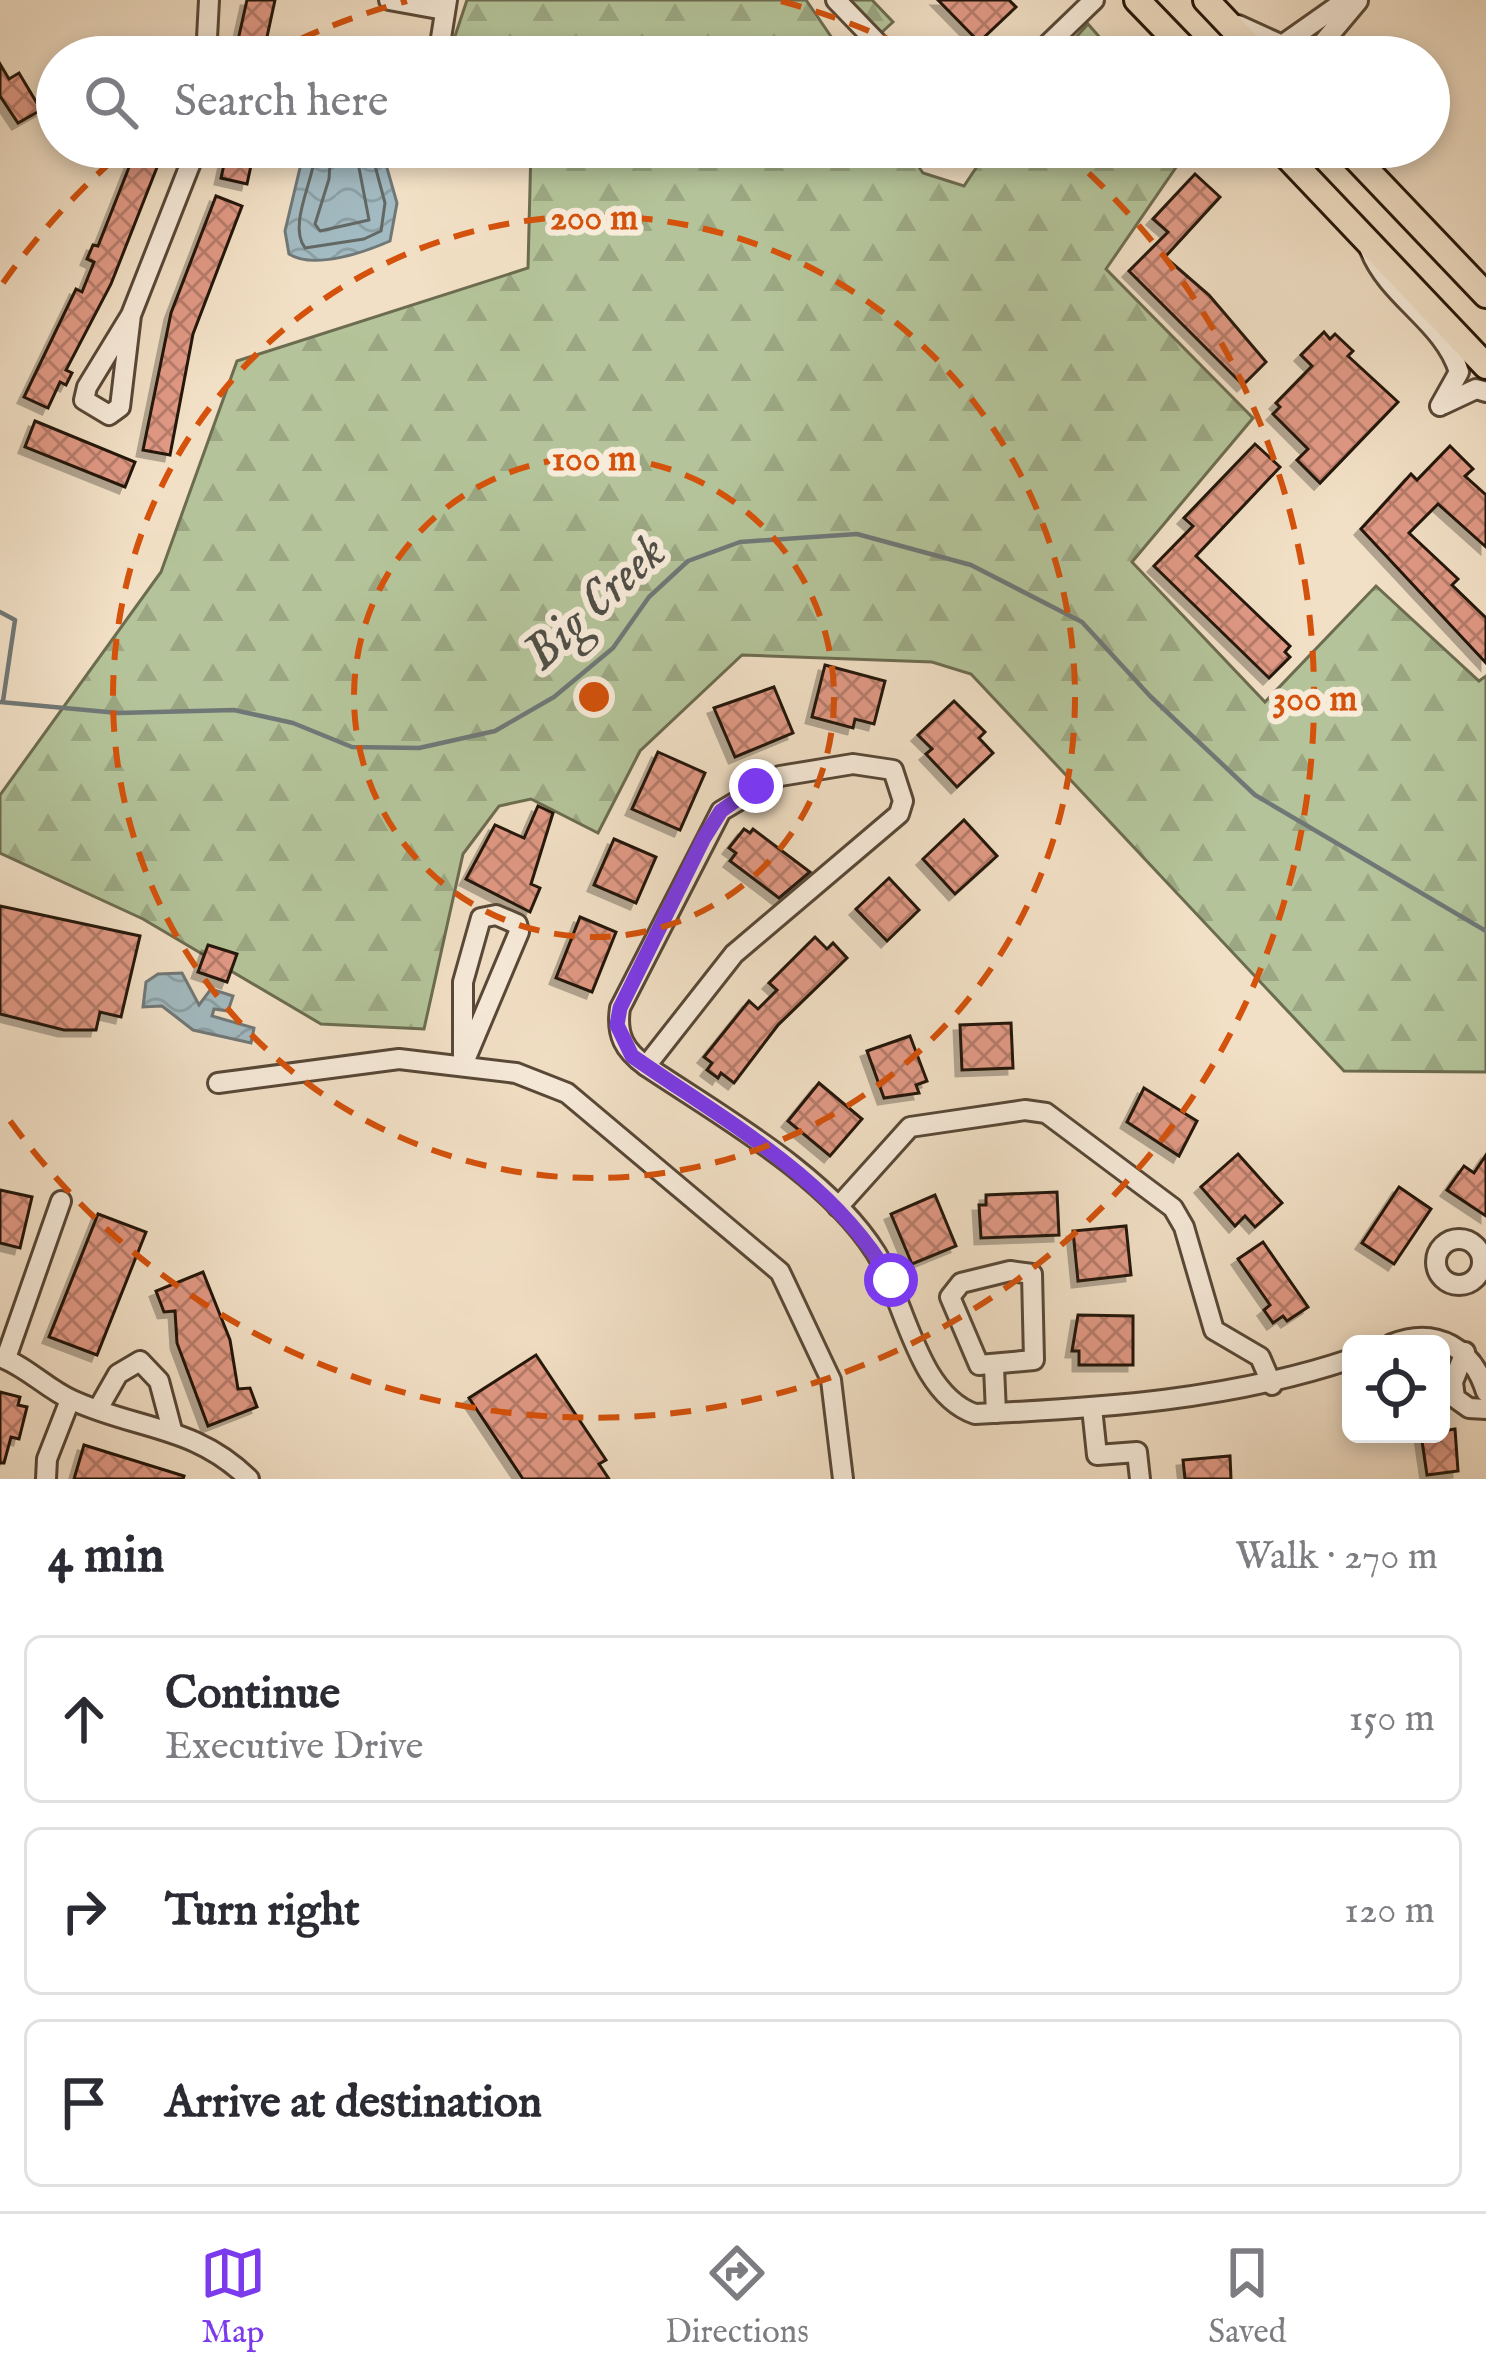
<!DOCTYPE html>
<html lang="en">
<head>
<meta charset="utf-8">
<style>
  :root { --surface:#fff; --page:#f7f7f7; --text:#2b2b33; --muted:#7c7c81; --line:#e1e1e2; --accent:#7c3aed }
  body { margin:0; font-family:"IM FELL English",serif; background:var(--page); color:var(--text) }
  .controls { position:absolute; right:36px; bottom:36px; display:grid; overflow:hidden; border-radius:18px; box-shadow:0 6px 18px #0003 }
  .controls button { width:108px; height:108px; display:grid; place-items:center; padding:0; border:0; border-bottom:3px solid var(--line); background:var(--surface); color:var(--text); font:60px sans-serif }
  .stop { position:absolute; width:36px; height:36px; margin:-27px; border:9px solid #7c3aed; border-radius:50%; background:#fff }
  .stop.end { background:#7c3aed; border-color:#fff; box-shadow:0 3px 12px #0008 }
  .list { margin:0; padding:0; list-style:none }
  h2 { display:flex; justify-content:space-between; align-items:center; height:156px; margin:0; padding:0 48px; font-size:51px }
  h2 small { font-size:39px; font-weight:400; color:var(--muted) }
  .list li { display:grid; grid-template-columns:78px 1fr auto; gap:36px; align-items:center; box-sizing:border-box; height:168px; margin:0 24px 24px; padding:0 24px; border:3px solid var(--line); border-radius:18px }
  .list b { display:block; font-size:45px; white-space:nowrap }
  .list p { margin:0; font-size:39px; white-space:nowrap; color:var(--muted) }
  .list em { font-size:39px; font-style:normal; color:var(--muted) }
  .icon { flex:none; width:66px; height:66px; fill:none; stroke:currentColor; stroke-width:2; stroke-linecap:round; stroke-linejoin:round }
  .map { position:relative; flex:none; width:1486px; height:1479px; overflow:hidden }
  .search { position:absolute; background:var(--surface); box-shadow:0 6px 18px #0003; left:36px; right:36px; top:36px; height:132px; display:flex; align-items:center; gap:30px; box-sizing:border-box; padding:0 42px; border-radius:66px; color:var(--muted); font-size:45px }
  .sheet { height:732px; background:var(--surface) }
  nav { display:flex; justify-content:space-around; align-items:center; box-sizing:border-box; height:168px; border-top:3px solid var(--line); background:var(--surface); font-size:33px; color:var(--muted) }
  nav a { display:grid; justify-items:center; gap:6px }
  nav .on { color:var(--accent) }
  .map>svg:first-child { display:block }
  .forest { fill:url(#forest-firs); stroke:#6c6c50; stroke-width:3 }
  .water { fill:url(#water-waves); stroke:#707877; stroke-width:3 }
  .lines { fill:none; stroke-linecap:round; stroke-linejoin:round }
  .shore { stroke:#636864; stroke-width:3 }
  .stream { stroke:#707877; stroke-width:4.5 }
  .building { fill:url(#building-cross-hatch); stroke:#241607; stroke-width:3; filter:url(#shadow) }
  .minor-casing { stroke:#584837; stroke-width:24 }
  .highway-casing { stroke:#241607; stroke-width:30 }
  .minor { stroke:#f7ebda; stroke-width:18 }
  .highway { stroke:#f2e0c6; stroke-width:24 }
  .route { stroke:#7c3aed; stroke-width:15 }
  .ring { fill:none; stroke:#d4520c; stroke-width:6; stroke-dasharray:21 15 }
  .labels { text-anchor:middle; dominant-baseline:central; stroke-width:12; stroke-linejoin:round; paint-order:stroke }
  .water-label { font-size:51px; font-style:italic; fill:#504f48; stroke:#f7ebda }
  .centre { fill:#d4520c; stroke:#f7ebda; stroke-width:6 }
  .ring-label { font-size:36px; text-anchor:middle; font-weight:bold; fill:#d4520c; stroke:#f7ebda; stroke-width:12; stroke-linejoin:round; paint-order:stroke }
</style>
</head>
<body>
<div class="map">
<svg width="1486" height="1479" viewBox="0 0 1486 1479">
  <defs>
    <pattern id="forest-firs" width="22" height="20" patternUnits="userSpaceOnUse" patternTransform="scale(3)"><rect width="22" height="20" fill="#b4c399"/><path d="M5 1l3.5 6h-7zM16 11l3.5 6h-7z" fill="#9ba782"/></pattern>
    <pattern id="water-waves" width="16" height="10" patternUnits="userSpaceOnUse" patternTransform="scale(3)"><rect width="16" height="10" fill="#a2bac1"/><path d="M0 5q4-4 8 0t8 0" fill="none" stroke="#8b9fa4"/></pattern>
    <pattern id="building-cross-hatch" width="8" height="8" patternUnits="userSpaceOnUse" patternTransform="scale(3)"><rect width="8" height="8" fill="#e19985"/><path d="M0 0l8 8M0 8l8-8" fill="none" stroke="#b67c6b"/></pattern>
    <filter id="shadow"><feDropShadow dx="-6" dy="6" stdDeviation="0" flood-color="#0004"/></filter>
  </defs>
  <rect width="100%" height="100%" fill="#f2e0c6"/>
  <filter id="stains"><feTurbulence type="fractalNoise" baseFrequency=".00167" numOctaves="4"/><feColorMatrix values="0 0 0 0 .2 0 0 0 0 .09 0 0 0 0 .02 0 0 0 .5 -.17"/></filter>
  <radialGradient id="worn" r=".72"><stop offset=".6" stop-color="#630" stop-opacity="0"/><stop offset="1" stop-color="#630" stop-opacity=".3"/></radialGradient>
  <g class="forest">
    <polygon points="467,0 806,0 845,57 448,57"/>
    <polygon points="850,0 872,0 893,22 881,33"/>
    <polygon points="1088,24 1117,57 1058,57"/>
    <polygon points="531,147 905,147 923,173 964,186 990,147 1190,147 1106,269 1253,418 1132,562 1265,702 1376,586 1479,681 1486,676 1486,1072 1344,1071 971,674 932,662 742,655 640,751 598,833 531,799 499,806 463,854 424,1029 321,1024 143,919 0,853 0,795 161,572 237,361 528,268"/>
  </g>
  <g class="water">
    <path d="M305,147H381L397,203L390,241C365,252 314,270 289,254L285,231Z"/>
    <polygon points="182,973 199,1005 211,989 233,996 228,1011 214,1009 212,1016 254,1028 251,1043 193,1030 162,1006 143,1007 146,982 158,974"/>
  </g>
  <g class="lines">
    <g class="shore">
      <path d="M316,147C316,177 287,224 305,248L364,239L381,231L385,203L370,147"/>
      <polyline points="331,147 329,179 315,224 320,231 369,220 355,147"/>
    </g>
    <g class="stream">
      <polyline points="0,612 15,620 3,701"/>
      <polyline points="0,702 118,713 234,710 293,723 352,747 419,748 495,731 554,697 613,648 649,597 688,561 740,542 857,534 971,565 1082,622 1150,696 1255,795 1486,931"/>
    </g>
  </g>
  <g class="building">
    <polygon points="247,0 275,0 265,46 238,40"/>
    <polygon points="938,0 1009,0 1016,7 979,42"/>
    <polygon points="0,64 9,79 19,73 41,110 18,123 0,96"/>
    <polygon points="137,147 165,147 111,284 66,370 72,373 66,385 60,382 48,408 24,397 76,289 82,292 94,262 87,259 93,245 98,246"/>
    <polygon points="228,147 255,147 247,184 221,178"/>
    <polygon points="1195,174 1220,197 1165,257 1209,295 1266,362 1243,385 1129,271 1168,232 1153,219"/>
    <polygon points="216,196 242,206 193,334 170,455 143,450 171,313"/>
    <polygon points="1324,332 1330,339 1335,334 1353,351 1348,356 1398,402 1320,483 1297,460 1308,449 1273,414 1280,407 1276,403 1312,366 1301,355"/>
    <polygon points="35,421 135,462 125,487 25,447"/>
    <polygon points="1255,444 1280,467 1196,556 1290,646 1285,652 1290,657 1269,678 1154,566 1193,526 1184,518"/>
    <polygon points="1450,446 1473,469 1465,476 1486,495 1486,547 1438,504 1409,533 1458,579 1452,585 1486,618 1486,663 1361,529 1411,474 1417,480"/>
    <polygon points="825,665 885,681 874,724 855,719 853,728 812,717"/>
    <polygon points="774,687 793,733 735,757 714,708"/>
    <polygon points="954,701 985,732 979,738 993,753 957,787 926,754 932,749 918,735"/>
    <polygon points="658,752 705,773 680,830 632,809"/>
    <polygon points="538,806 553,813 531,884 540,888 530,912 466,879 495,825 524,838"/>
    <polygon points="964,820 997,856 955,894 923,859"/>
    <polygon points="744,829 750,833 753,829 810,872 779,898 730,861 736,853 729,848"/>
    <polygon points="614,839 656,857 636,903 594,885"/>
    <polygon points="889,878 919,910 887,941 856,909"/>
    <polygon points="0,906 140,936 121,1017 100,1012 96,1030 64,1030 0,1014"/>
    <polygon points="580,917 616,932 592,992 556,978"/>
    <polygon points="815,937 827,949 833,943 847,958 778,1025 734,1083 721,1073 718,1078 707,1070 712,1063 704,1057 749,1001 758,1009 777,990 769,983"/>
    <polygon points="208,945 237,954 227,982 198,972"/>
    <polygon points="1011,1023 1013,1068 962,1070 960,1025"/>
    <polygon points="910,1036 927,1081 916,1085 919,1093 884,1098 867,1051"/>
    <polygon points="819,1083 862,1119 830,1156 788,1121"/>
    <polygon points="1144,1088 1197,1121 1179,1156 1127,1122"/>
    <polygon points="1238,1154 1282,1203 1255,1227 1245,1216 1235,1226 1201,1187"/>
    <polygon points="1486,1155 1486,1216 1447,1190 1464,1166 1474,1173"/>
    <polygon points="1399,1187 1431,1209 1394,1264 1362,1243"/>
    <polygon points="0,1190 32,1197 20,1248 0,1243"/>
    <polygon points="1057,1192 1059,1235 981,1238 979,1205 986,1205 986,1195"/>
    <polygon points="935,1195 956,1246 912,1264 891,1214"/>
    <polygon points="98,1214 146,1232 97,1355 49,1337"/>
    <polygon points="1126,1226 1131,1275 1078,1281 1073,1231"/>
    <polygon points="1263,1242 1308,1307 1287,1321 1283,1316 1273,1323 1264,1310 1270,1305 1238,1259"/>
    <polygon points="203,1272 230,1340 238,1389 250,1388 257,1407 208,1426 177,1343 175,1311 164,1312 156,1291"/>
    <polygon points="1078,1315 1133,1316 1133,1365 1079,1365 1079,1351 1072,1351"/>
    <polygon points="536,1355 606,1460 599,1464 609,1479 523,1479 469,1398"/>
    <polygon points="0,1392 20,1397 18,1405 27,1407 19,1439 11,1437 4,1463 0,1463"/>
    <polygon points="1455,1429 1458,1471 1427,1475 1421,1434"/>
    <polygon points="84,1445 184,1476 183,1479 74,1479"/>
    <polygon points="1230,1456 1231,1479 1185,1479 1183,1460"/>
  </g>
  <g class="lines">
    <g class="minor-casing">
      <g id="minor">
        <polyline points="389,0 444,10"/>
        <polyline points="836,0 891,57"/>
        <polyline points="1238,25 1282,45 1346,0"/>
        <polyline points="206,57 209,0"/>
        <polyline points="438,57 447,0"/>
        <polyline points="1035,57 1094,0"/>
        <polyline points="1311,57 1358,1"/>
        <path d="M1370,250C1389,298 1444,322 1459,372L1440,406"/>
        <polyline points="131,315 120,407 109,415 84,400 87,387 131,315 197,147"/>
        <polyline points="1444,404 1476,389 1486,392"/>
        <path d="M853,764L893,770L903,801L899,814L734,954L646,1066C624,1050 616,1035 620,1008L721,811L780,776Z"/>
        <polygon points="496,915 517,924 519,932 463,1065 463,982 481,918"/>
        <path d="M646,1066C719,1115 828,1176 876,1253C905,1301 917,1394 975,1414C1103,1408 1229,1400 1351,1359"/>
        <polyline points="218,1083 399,1059 516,1073 567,1093 780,1272 831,1380 843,1479"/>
        <polyline points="838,1207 910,1127 1025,1110 1046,1113 1173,1208 1184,1227 1214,1330 1260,1357 1272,1385"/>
        <circle cx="1459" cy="1262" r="23"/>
        <polygon points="1010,1271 1032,1274 1034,1360 979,1365 950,1297 961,1283"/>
        <path d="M1392,1344C1437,1326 1473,1349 1486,1392"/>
        <polyline points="1465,1352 1453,1382 1455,1398 1469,1408 1486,1409"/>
        <path d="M0,1357C26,1366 47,1389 72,1400C137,1430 194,1425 249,1479"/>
        <polyline points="6,1358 61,1201"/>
        <polyline points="994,1367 996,1413"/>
        <polyline points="1092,1408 1097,1455 1137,1452 1140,1479"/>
        <polyline points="98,1409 118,1374 140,1361 159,1381 172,1430"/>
        <polyline points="46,1479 47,1459 70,1400"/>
      </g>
    </g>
    <g class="highway-casing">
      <g id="highway">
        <polyline points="1137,0 1192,57"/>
        <polyline points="1206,0 1260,57"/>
        <polyline points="1278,147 1486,366"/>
        <polyline points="1345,147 1486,295"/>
      </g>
    </g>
    <use href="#minor" class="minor"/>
    <use href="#highway" class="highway"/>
  </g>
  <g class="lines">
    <path class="route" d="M756,786L721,811L704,838L620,1008L617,1025L632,1056C725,1121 833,1179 891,1280"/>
  </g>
  <g class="ring">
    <circle cx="594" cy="697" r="240"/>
    <circle cx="594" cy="697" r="481"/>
    <path d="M3 283A721 721 0 0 1 126 149M267 55A721 721 0 0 1 407 1M781 1A721 721 0 0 1 921 55M1062 149A721 721 0 1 1 3 1111"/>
  </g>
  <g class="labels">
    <g class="water-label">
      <text transform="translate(596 604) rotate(-43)">Big Creek</text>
    </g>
  </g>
  <circle cx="594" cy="697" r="18" class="centre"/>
  <g class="ring-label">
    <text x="594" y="229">200 m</text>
    <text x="594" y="470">100 m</text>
    <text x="1315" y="710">300 m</text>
  </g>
  <rect width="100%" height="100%" filter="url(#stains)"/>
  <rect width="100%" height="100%" fill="url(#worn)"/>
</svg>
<div class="controls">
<button><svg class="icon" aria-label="locate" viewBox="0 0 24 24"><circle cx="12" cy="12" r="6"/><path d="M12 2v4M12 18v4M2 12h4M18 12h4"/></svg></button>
</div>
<div class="stop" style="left:891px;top:1280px"></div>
<div class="stop end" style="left:756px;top:786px"></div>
<div class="search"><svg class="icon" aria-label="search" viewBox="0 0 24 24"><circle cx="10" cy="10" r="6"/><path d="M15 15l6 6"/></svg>Search here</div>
</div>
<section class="sheet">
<h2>4 min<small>Walk · 270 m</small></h2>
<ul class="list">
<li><svg class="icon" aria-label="ahead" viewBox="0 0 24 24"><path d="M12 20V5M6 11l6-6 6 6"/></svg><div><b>Continue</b><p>Executive Drive</p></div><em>150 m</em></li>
<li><svg class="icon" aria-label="right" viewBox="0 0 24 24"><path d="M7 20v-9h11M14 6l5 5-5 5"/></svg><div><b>Turn right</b></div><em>120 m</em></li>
<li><svg class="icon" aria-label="arrive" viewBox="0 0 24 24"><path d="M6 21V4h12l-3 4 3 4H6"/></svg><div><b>Arrive at destination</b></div></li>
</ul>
</section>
<nav>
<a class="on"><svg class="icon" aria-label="map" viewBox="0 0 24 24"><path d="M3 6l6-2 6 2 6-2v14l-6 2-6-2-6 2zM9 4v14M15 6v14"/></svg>Map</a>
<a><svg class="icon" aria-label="directions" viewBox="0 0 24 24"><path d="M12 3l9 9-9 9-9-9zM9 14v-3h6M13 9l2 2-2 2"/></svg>Directions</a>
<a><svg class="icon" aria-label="saved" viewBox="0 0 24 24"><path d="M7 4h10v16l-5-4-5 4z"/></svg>Saved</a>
</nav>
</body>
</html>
